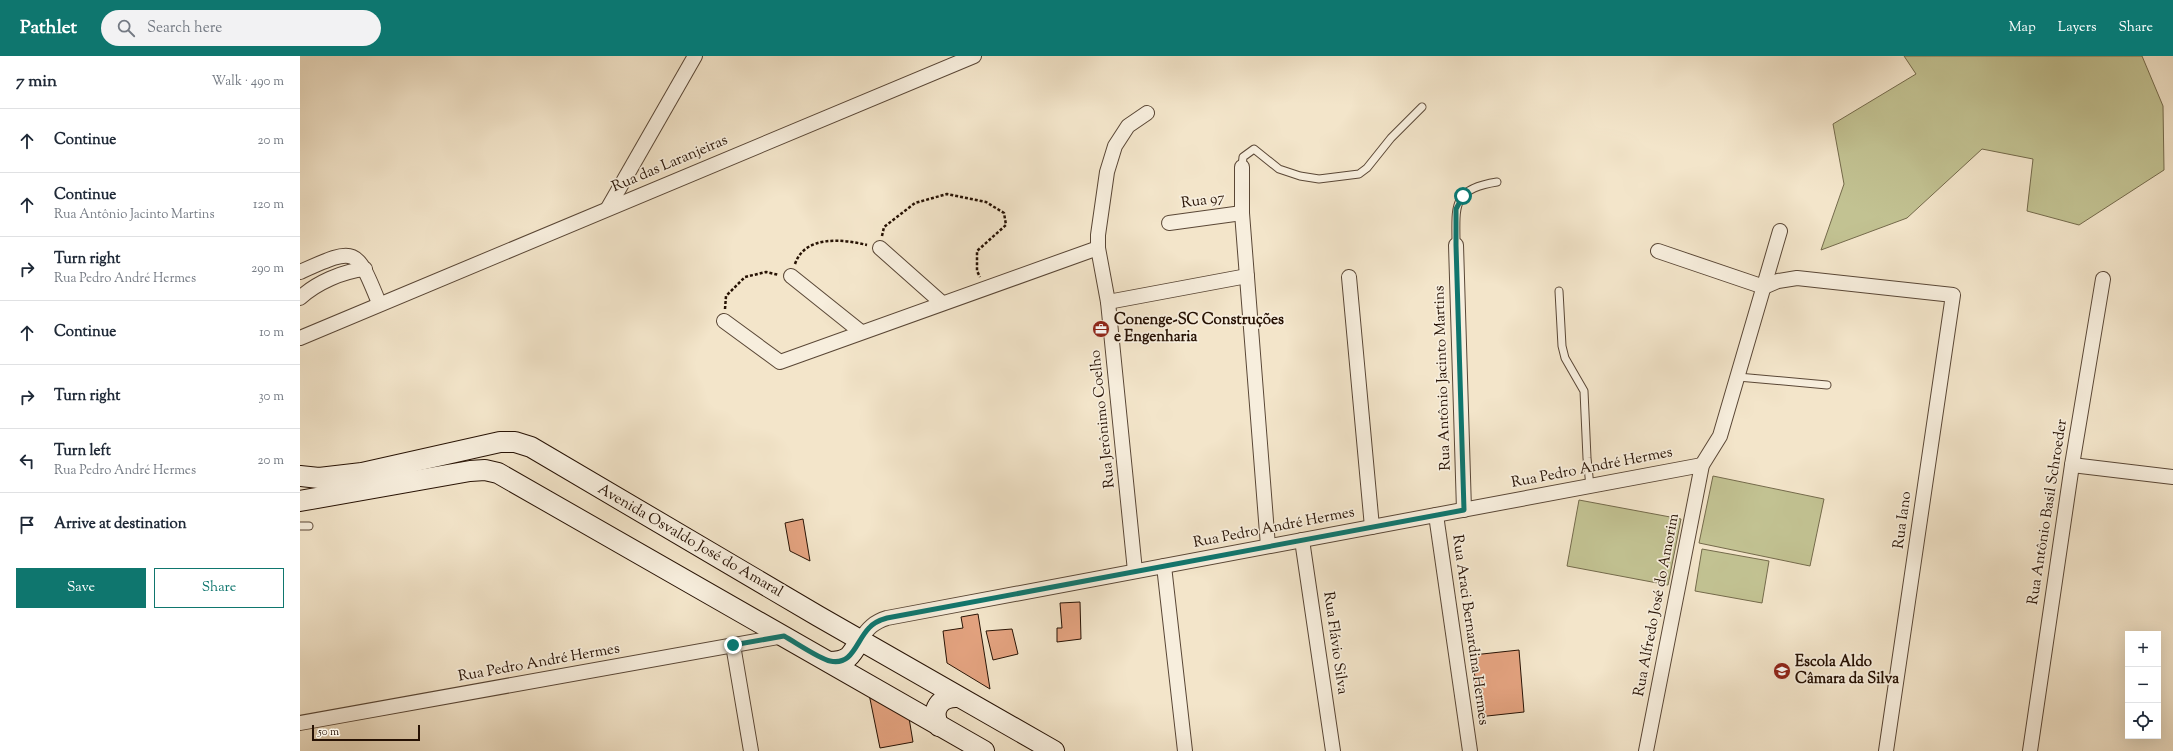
<!DOCTYPE html>
<html lang="en">
<head>
<meta charset="utf-8">
<style>
  :root { --surface:#fff; --page:#f2f2f3; --text:#1f2937; --muted:#747a83; --line:#e0e1e3; --accent:#0f766e }
  body { margin:0; font-family:"Sorts Mill Goudy",serif; background:var(--page); color:var(--text) }
  .controls { position:absolute; right:12px; bottom:12px; display:grid; overflow:hidden; border-radius:0px; box-shadow:0 4px 16px #0002 }
  .controls button { width:36px; height:36px; display:grid; place-items:center; padding:0; border:0; border-bottom:1px solid var(--line); background:var(--surface); color:var(--text); font:20px sans-serif }
  .scale { position:absolute; left:12px; bottom:10px; width:108px; box-sizing:border-box; padding-left:4px; border:2px solid #271204; border-top:0; font-size:11px; line-height:14px; white-space:nowrap; color:#271204; -webkit-text-stroke:3px #f7eedd; paint-order:stroke }
  .stop { position:absolute; width:12px; height:12px; margin:-9px; border:3px solid #0f766e; border-radius:50%; background:#fff }
  .stop.end { background:#0f766e; border-color:#fff; box-shadow:0 1px 4px #0008 }
  .list { margin:0; padding:0; list-style:none }
  h2 { display:flex; justify-content:space-between; align-items:center; height:52px; margin:0; padding:0 16px; font-size:17px }
  h2 small { font-size:13px; font-weight:400; color:var(--muted) }
  .list li { display:grid; grid-template-columns:26px 1fr auto; gap:12px; align-items:center; box-sizing:border-box; height:64px; padding:0 16px; border-top:1px solid var(--line) }
  .list b { display:block; font-size:15px; white-space:nowrap }
  .list p { margin:0; font-size:13px; white-space:nowrap; color:var(--muted) }
  .list em { font-size:13px; font-style:normal; color:var(--muted) }
  .actions { display:flex; gap:8px; padding:12px 16px }
  .actions a { flex:1; padding:9px 0; border:1px solid var(--accent); border-radius:0px; text-align:center; font-size:14px; color:var(--accent) }
  .actions .main { background:var(--accent); color:#fff }
  .icon { flex:none; width:22px; height:22px; fill:none; stroke:currentColor; stroke-width:2; stroke-linecap:round; stroke-linejoin:round }
  .map { position:relative; flex:none; width:1873px; height:695px; overflow:hidden }
  header { display:flex; align-items:center; gap:24px; box-sizing:border-box; height:56px; padding:0 20px; background:var(--accent); color:#fff }
  header strong { font-size:19px }
  nav { display:flex; gap:22px; margin-inline-start:auto; font-size:14px }
  .search { width:280px; height:36px; background:var(--page); display:flex; align-items:center; gap:10px; box-sizing:border-box; padding:0 14px; border-radius:22px; color:var(--muted); font-size:15px }
  main { display:flex }
  aside { flex:1; background:var(--surface) }
  .map>svg:first-child { display:block }
  .green { fill:#c2c292; stroke:#746a4b }
  .building { fill:#e4a380; stroke:#271204 }
  .lines { fill:none; stroke-linecap:round; stroke-linejoin:round }
  .service-casing { stroke:#5a4736; stroke-width:9 }
  .minor-casing { stroke:#5a4736; stroke-width:16 }
  .secondary-casing { stroke:#271204; stroke-width:22 }
  .path { stroke:#271204; stroke-width:2.5; stroke-dasharray:3 2; stroke-linecap:butt }
  .service { stroke:#f7eedd; stroke-width:7 }
  .minor { stroke:#f7eedd; stroke-width:14 }
  .secondary { stroke:#f7eedd; stroke-width:20 }
  .route { stroke:#0f766e; stroke-width:5 }
  .labels { text-anchor:middle; dominant-baseline:central; stroke-width:3.5; stroke-linejoin:round; paint-order:stroke }
  .street-label { font-size:15px; fill:#271204; stroke:#f7eedd }
  .poi-label { font-size:15px; font-weight:bold; fill:#271204; stroke:#f7eedd; text-anchor:start }
</style>
</head>
<body>
<header>
<strong>Pathlet</strong>
<div class="search"><svg class="icon" aria-label="search" viewBox="0 0 24 24"><circle cx="10" cy="10" r="6"/><path d="M15 15l6 6"/></svg>Search here</div>
<nav><a>Map</a><a>Layers</a><a>Share</a></nav>
</header>
<main>
<aside>
<h2>7 min<small>Walk · 490 m</small></h2>
<ul class="list">
<li><svg class="icon" aria-label="ahead" viewBox="0 0 24 24"><path d="M12 20V5M6 11l6-6 6 6"/></svg><div><b>Continue</b></div><em>20 m</em></li>
<li><svg class="icon" aria-label="ahead" viewBox="0 0 24 24"><path d="M12 20V5M6 11l6-6 6 6"/></svg><div><b>Continue</b><p>Rua Antônio Jacinto Martins</p></div><em>120 m</em></li>
<li><svg class="icon" aria-label="right" viewBox="0 0 24 24"><path d="M7 20v-9h11M14 6l5 5-5 5"/></svg><div><b>Turn right</b><p>Rua Pedro André Hermes</p></div><em>290 m</em></li>
<li><svg class="icon" aria-label="ahead" viewBox="0 0 24 24"><path d="M12 20V5M6 11l6-6 6 6"/></svg><div><b>Continue</b></div><em>10 m</em></li>
<li><svg class="icon" aria-label="right" viewBox="0 0 24 24"><path d="M7 20v-9h11M14 6l5 5-5 5"/></svg><div><b>Turn right</b></div><em>30 m</em></li>
<li><svg class="icon" aria-label="left" viewBox="0 0 24 24"><path d="M17 20v-9H6M10 6l-5 5 5 5"/></svg><div><b>Turn left</b><p>Rua Pedro André Hermes</p></div><em>20 m</em></li>
<li><svg class="icon" aria-label="arrive" viewBox="0 0 24 24"><path d="M6 21V4h12l-3 4 3 4H6"/></svg><div><b>Arrive at destination</b></div></li>
</ul>
<div class="actions"><a class="main">Save</a><a>Share</a></div>
</aside>
<div class="map">
<svg width="1873" height="695" viewBox="0 0 1873 695">
  <rect width="100%" height="100%" fill="#f3e5ca"/>
  <filter id="stains"><feTurbulence type="fractalNoise" baseFrequency=".005" numOctaves="4"/><feColorMatrix values="0 0 0 0 .2 0 0 0 0 .09 0 0 0 0 .02 0 0 0 .5 -.17"/></filter>
  <radialGradient id="worn" r=".72"><stop offset=".6" stop-color="#630" stop-opacity="0"/><stop offset="1" stop-color="#630" stop-opacity=".3"/></radialGradient>
  <g class="green">
    <polygon points="1604,0 1842,0 1863,50 1864,114 1779,169 1727,155 1733,103 1682,93 1607,162 1521,194 1544,128 1533,68 1616,18"/>
    <polygon points="1413,420 1524,443 1510,510 1399,487"/>
    <polygon points="1279,444 1381,463 1368,529 1267,510"/>
    <polygon points="1402,493 1469,505 1462,547 1395,535"/>
  </g>
  <g class="building">
    <polygon points="503,463 510,505 490,495 485,467"/>
    <polygon points="780,546 781,583 757,586 757,572 762,572 760,547"/>
    <polygon points="678,558 690,633 647,607 643,575 663,572 661,561"/>
    <polygon points="712,573 718,598 693,604 686,575"/>
    <polygon points="1219,594 1224,656 1178,661 1173,599"/>
    <polygon points="569,638 608,656 613,686 580,692"/>
  </g>
  <g class="lines">
    <g class="service-casing">
      <g id="service">
        <polyline points="942,111 943,101 954,93 979,113 1000,120 1019,123 1059,118 1067,112 1091,82 1122,51"/>
        <path d="M1156,189C1156,150 1151,133 1197,126"/>
        <polyline points="1259,235 1262,290 1265,302 1284,335 1287,402 1290,430"/>
        <polyline points="1438,321 1527,329"/>
        <polyline points="0,470 9,470"/>
      </g>
    </g>
    <g class="minor-casing">
      <g id="minor">
        <polyline points="942,111 942,157 968,490"/>
        <polyline points="308,152 395,0"/>
        <polyline points="869,167 942,157"/>
        <polyline points="1156,189 1164,454"/>
        <polyline points="580,192 642,247"/>
        <polyline points="1358,195 1464,231 1478,225 1497,222 1653,239 1586,695"/>
        <path d="M0,216C56,191 56,190 79,247"/>
        <polyline points="491,220 561,276"/>
        <polyline points="1049,221 1072,471"/>
        <path d="M0,242C16,227 43,215 65,213"/>
        <polyline points="808,246 947,220"/>
        <polyline points="424,265 480,306 798,192"/>
        <polyline points="0,282 674,0"/>
        <polyline points="1772,409 1873,421"/>
        <polyline points="1136,459 1170,695"/>
        <polyline points="1002,484 1033,695"/>
        <polyline points="864,510 885,695"/>
        <polyline points="835,515 808,246 798,192 798,179 807,116 815,90 828,70 847,57"/>
        <path d="M560,584C568,572 574,566 587,562L1402,409"/>
        <polyline points="433,589 451,695"/>
        <polyline points="0,667 484,580"/>
        <polyline points="1346,695 1402,409 1420,380 1480,175"/>
        <polyline points="1730,695 1772,409 1803,223"/>
      </g>
    </g>
    <g class="secondary-casing">
      <g id="secondary">
        <polyline points="0,420 19,422 62,417 200,386 215,386 231,391 518,560 754,695"/>
        <polyline points="0,445 170,415 185,414 198,417 684,695"/>
        <path d="M530,606C549,605 551,600 560,584"/>
        <path d="M639,670C630,654 640,640 658,641"/>
      </g>
    </g>
    <g class="path">
      <polyline points="582,180 584,171 615,147 647,138 686,146 704,157 706,169 677,195 677,215 680,221"/>
      <path d="M495,208C505,179 542,183 567,189"/>
      <polyline points="425,253 426,240 445,221 466,216 479,219"/>
    </g>
    <use href="#service" class="service"/>
    <use href="#minor" class="minor"/>
    <use href="#secondary" class="secondary"/>
  </g>
  <g class="lines">
    <path class="route" d="M433,589L484,580C495,586 520,603 530,605C553,610 556,585 569,572C574,566 580,564 587,562L1164,454L1156,189V153L1163,140"/>
  </g>
  <defs>
    <g id="office-disc" transform="scale(0.9)"><circle r="9.5" fill="#8f2418" stroke="#f7eedd"/><path d="M-6-3h4V-5.5h4V-3h4V5H-6ZM-1-4.5V-3h2v-1.5ZM-6 0V1H6V0Z" fill="#fff"/></g>
    <g id="school-disc" transform="scale(0.9)"><circle r="9.5" fill="#8f2418" stroke="#f7eedd"/><path d="M0-5L7-2L0 1L-7-2ZM-4 1L0 2.5L4 1V4Q0 6-4 4Z" fill="#fff"/></g>
  </defs>
  <g fill-rule="evenodd">
    <use href="#office-disc" x="801" y="273"/>
    <use href="#school-disc" x="1482" y="615"/>
  </g>
  <g class="labels">
    <g class="street-label">
      <text transform="translate(370 108) rotate(-23)">Rua das Laranjeiras</text>
      <text transform="translate(903 145) rotate(-8)">Rua 97</text>
      <text transform="translate(1143 322) rotate(-92)">Rua Antônio Jacinto Martins</text>
      <text transform="translate(803 363) rotate(-96)">Rua Jerônimo Coelho</text>
      <text transform="translate(1292 412) rotate(-11)">Rua Pedro André Hermes</text>
      <text transform="translate(1748 456) rotate(-81)">Rua Antônio Basil Schroeder</text>
      <text transform="translate(1603 464) rotate(-82)">Rua Iano</text>
      <text transform="translate(974 472) rotate(-11)">Rua Pedro André Hermes</text>
      <text transform="translate(390 485) rotate(30)">Avenida Osvaldo José do Amaral</text>
      <text transform="translate(1357 549) rotate(-79)">Rua Alfredo José do Amorim</text>
      <text transform="translate(1170 574) rotate(82)">Rua Araci Bernardina Hermes</text>
      <text transform="translate(1035 587) rotate(82)">Rua Flávio Silva</text>
      <text transform="translate(239 607) rotate(-10)">Rua Pedro André Hermes</text>
    </g>
    <g class="poi-label">
      <text x="814" y="264">Conenge-SC Construções<tspan x="814" dy="17">e Engenharia</tspan></text>
      <text x="1495" y="606">Escola Aldo<tspan x="1495" dy="17">Câmara da Silva</tspan></text>
    </g>
  </g>
  <rect width="100%" height="100%" filter="url(#stains)"/>
  <rect width="100%" height="100%" fill="url(#worn)"/>
</svg>
<div class="controls">
<button>+</button>
<button>−</button>
<button><svg class="icon" aria-label="locate" viewBox="0 0 24 24"><circle cx="12" cy="12" r="6"/><path d="M12 2v4M12 18v4M2 12h4M18 12h4"/></svg></button>
</div>
<div class="scale">50 m</div>
<div class="stop" style="left:1163px;top:140px"></div>
<div class="stop end" style="left:433px;top:589px"></div>
</div>
</main>
</body>
</html>
